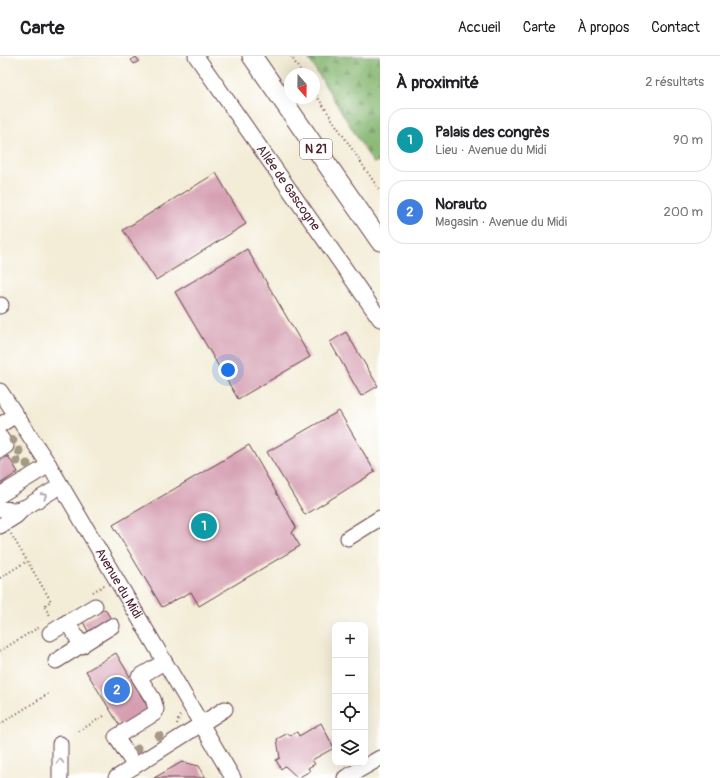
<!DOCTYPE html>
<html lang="fr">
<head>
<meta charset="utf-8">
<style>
  :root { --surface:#fff; --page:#f2f2f2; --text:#202124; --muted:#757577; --line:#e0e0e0; --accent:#d93025 }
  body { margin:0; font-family:Pangolin,sans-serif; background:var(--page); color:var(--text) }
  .controls { position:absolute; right:12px; bottom:12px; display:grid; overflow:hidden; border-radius:8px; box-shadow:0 4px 16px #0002 }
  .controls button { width:36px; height:36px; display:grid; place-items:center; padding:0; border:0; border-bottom:1px solid var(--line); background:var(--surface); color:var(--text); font:20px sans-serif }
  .compass { position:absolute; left:284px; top:12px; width:36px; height:36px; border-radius:50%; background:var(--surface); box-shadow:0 4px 16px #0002; rotate:160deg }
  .you { position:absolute; left:228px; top:314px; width:14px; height:14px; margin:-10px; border:3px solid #fff; border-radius:50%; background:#1a73e8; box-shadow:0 0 0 6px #1a73e833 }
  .badge { display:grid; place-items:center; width:26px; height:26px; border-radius:50%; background:var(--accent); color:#fff; font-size:13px; font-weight:700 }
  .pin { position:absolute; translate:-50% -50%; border:2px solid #fff; box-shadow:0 1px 4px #0006 }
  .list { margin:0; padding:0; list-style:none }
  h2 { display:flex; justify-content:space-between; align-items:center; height:52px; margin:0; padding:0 16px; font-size:17px }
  h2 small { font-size:13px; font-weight:400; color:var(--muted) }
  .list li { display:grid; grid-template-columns:26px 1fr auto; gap:12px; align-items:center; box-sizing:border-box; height:64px; margin:0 8px 8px; padding:0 8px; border:1px solid var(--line); border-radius:16px }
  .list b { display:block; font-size:15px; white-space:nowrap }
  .list p { margin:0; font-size:13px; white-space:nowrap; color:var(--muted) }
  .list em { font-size:13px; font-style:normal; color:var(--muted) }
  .icon { flex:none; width:22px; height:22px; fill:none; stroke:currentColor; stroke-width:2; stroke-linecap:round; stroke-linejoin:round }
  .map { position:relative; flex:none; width:380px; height:722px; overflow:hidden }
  header { display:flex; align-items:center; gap:24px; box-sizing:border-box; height:56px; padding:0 20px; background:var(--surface); border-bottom:1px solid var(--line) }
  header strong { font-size:19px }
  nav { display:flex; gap:22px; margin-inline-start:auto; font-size:14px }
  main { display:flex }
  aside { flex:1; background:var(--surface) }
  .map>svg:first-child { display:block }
  .forest { fill:url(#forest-firs); stroke:#686a4d }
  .building { fill:#d59fb1 }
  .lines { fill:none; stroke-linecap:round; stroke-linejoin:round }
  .minor-casing { stroke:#633e45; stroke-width:17 }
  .major-casing { stroke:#633e45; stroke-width:21 }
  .path { stroke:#633e45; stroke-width:2; stroke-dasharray:1 3; stroke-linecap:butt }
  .minor { stroke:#fff; stroke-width:15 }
  .major { stroke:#fff; stroke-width:19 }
  .tree { fill:#a59986 }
  .oneway { stroke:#ae9aa0 }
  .labels { text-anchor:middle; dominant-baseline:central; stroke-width:4; stroke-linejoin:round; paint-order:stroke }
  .shield { fill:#fff; stroke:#80626b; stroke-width:1 }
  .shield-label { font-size:12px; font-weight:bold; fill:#4a1f2b }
  .street-label { font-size:13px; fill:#4a1f2b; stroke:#fff }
</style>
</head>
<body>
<header>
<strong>Carte</strong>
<nav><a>Accueil</a><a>Carte</a><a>À propos</a><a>Contact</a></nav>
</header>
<main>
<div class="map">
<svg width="380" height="722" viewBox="0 0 380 722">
  <defs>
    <pattern id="forest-firs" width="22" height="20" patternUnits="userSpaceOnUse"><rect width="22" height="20" fill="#85b66f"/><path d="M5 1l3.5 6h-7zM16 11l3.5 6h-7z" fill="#6f935b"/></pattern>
  </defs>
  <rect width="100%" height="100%" fill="#fff"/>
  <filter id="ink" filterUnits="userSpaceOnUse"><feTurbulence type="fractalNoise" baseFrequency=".025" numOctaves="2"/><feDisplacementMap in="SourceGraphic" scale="8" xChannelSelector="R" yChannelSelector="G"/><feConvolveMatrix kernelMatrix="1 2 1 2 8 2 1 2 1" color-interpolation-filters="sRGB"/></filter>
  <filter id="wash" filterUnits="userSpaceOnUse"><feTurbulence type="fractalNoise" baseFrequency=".012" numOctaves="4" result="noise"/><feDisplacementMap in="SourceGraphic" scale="16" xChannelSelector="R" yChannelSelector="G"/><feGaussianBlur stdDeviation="0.9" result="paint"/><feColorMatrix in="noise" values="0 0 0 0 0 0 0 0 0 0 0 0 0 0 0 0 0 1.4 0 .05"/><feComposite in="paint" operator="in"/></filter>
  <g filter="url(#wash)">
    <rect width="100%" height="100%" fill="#f3ecd6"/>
    <polygon class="forest" points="307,0 380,0 380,105 373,107"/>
    <g id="blocks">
      <g class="building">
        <polygon points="136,1 139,5 134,8 131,4"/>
        <polygon points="216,117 246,168 156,224 123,174"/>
        <polygon points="247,193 310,301 238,343 175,236"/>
        <polygon points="346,276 378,330 361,340 330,286"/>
        <polygon points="339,355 375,416 305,459 267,396"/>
        <polygon points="249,389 296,471 292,477 300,490 199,550 191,536 162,551 113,469"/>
        <polygon points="8,400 18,416 0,428 0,405"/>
        <polygon points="105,553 111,563 89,577 83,566"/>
        <polygon points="116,597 149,653 120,670 86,615"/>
        <polygon points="321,667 334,692 312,704 315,708 308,712 310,715 298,722 285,710 281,713 276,704 280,702 277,683 288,677 290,680 297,676 299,680"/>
        <polygon points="182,706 199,710 206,722 154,722"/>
      </g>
    </g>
  </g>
  <g filter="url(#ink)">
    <use href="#blocks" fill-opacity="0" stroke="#633e45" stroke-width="1"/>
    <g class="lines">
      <g class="minor-casing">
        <g id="minor">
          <path id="s1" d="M196,0L380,263"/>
          <polyline points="0,250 1,249"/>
          <path id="s2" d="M0,335L49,409L233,722"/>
          <polyline points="0,369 16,359"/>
          <polyline points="0,381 6,390 0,394"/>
          <polyline points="0,439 49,409"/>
          <polyline points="0,453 16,454 26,451 60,430"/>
          <polyline points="0,470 16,460 24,452"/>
          <polyline points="348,482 380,462"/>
          <polyline points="67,566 82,590"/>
          <polyline points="50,577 95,550"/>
          <polyline points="56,605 112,570"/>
          <polyline points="60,688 60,722"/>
          <polyline points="135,710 116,681 155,657 156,653 153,643 139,621 164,606"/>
          <polyline points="116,722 225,653"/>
          <polyline points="345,722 380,702"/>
        </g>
      </g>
      <g class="major-casing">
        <polyline id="major" points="252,0 380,185"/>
      </g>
      <g class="path">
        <polyline points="291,0 302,18"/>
        <polyline points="314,36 380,135"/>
        <polyline points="11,478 51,545 44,550 51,561"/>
        <polyline points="0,522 27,505"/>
        <polyline points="93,536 105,529"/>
        <polyline points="0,595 39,571"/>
        <polyline points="0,668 48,638"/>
        <polyline points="177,668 180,659"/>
        <polyline points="79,675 104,660"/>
      </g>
      <use href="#minor" class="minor"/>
      <use href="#major" class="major"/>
    </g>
    <g class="tree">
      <circle cx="13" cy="384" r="4.5"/>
      <circle cx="19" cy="395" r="4.5"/>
      <circle cx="17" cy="405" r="4.5"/>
      <circle cx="27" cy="408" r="4.5"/>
      <circle cx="159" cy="680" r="4.5"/>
      <circle cx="138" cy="693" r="4.5"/>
    </g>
    <defs><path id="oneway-chevron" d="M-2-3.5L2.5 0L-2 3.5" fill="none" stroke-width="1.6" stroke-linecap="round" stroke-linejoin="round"/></defs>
    <g class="oneway">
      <use href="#oneway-chevron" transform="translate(44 440) rotate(-33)"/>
      <use href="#oneway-chevron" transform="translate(60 705) rotate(-90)"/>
    </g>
  </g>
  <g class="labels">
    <rect class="shield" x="300" y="83" width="32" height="20" rx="3"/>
    <g class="shield-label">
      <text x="316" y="93">N 21</text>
    </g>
    <g class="street-label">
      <text stroke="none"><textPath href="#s1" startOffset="161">Allée de Gascogne</textPath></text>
      <text stroke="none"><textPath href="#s2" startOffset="226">Avenue du Midi</textPath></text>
    </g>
  </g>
</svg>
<div class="controls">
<button>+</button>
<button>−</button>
<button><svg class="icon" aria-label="locate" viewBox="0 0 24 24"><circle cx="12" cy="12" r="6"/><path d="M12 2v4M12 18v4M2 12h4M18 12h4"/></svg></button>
<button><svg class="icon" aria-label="layers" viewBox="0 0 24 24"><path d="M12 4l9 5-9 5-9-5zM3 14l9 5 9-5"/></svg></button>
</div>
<svg class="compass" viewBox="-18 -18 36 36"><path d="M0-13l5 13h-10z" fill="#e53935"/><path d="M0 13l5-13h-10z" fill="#757577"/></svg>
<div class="you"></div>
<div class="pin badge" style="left:204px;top:470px;background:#0f9aa8">1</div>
<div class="pin badge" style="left:117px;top:634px;background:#3f7fe0">2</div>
</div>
<aside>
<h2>À proximité<small>2 résultats</small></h2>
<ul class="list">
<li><span class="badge" style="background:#0f9aa8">1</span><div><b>Palais des congrès</b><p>Lieu · Avenue du Midi</p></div><em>90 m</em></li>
<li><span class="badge" style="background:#3f7fe0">2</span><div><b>Norauto</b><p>Magasin · Avenue du Midi</p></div><em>200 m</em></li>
</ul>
</aside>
</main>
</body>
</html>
